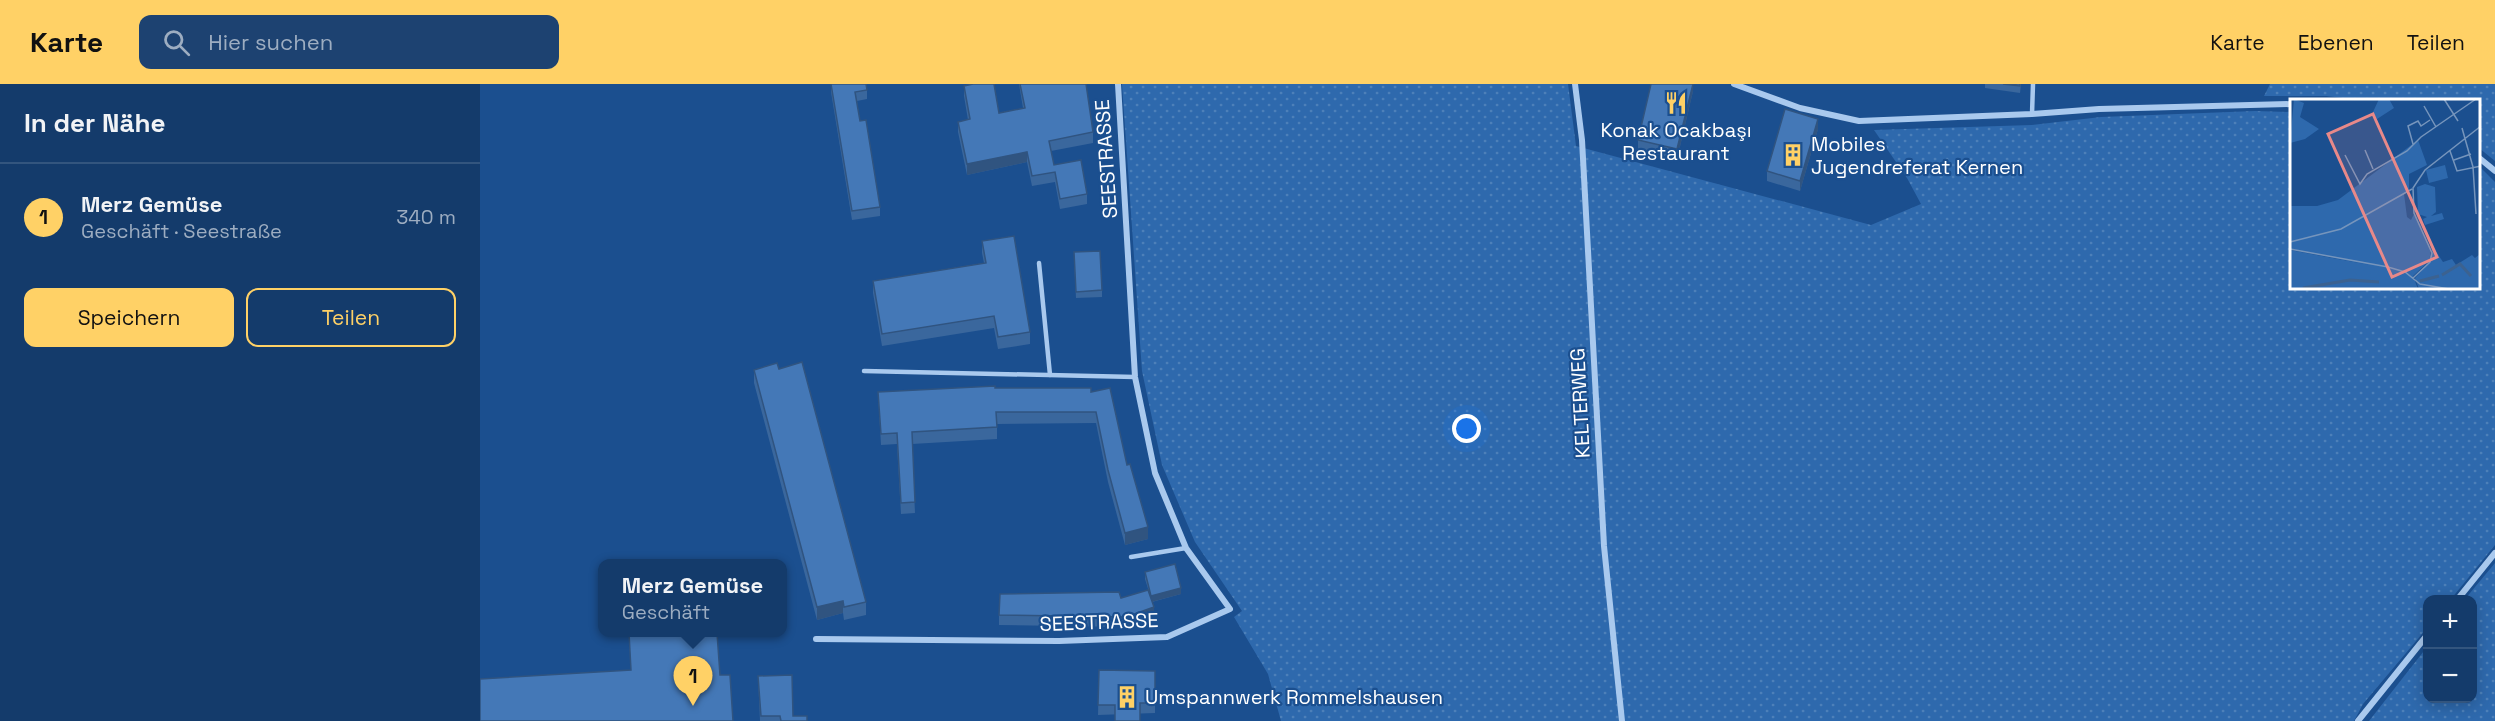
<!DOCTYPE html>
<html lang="de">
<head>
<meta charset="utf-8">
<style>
  :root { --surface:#143b6b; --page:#1d4271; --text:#f1f3f6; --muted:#9dadc1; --line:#33557e; --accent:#ffd166 }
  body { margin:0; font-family:"Space Grotesk",sans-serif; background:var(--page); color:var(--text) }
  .controls { position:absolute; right:18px; bottom:18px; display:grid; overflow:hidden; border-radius:12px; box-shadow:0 3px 15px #0003 }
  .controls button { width:54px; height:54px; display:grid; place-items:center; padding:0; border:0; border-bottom:2px solid var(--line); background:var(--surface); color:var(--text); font:30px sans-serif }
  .you { position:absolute; left:987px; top:345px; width:21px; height:21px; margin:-15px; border:4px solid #fff; border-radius:50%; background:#1a73e8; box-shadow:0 0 0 9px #1a73e833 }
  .badge { display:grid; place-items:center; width:39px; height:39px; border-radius:50%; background:var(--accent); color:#111; font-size:20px; font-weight:700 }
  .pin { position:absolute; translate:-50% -50px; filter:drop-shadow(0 2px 3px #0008) }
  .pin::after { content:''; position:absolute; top:32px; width:21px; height:18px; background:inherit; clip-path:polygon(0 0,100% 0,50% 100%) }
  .popup { position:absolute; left:118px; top:475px; width:189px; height:78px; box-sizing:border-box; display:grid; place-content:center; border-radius:12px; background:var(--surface); filter:drop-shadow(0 2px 4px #0005); font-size:20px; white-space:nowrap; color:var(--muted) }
  .popup b { font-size:22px; color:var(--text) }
  .popup::after { content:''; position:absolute; left:50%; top:100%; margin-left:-12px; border:12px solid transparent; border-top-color:var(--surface) }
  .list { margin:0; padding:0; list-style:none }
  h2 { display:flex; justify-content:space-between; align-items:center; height:78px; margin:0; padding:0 24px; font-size:26px }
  h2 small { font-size:20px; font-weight:400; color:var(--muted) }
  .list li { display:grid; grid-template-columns:39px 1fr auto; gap:18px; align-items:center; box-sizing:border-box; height:108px; padding:0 24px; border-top:2px solid var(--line) }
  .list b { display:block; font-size:22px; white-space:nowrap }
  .list p { margin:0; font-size:20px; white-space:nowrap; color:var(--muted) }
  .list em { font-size:20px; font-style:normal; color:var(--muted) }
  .actions { display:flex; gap:12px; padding:18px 24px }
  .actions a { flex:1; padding:14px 0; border:2px solid var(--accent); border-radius:12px; text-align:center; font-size:21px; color:var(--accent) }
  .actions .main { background:var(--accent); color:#111 }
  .icon { flex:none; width:33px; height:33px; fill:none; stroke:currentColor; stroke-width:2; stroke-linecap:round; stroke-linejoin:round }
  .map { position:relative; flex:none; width:2015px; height:637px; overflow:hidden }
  header { display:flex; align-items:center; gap:36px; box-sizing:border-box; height:84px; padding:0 30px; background:var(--accent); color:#111 }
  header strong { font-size:28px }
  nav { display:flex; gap:33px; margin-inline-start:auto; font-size:21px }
  .search { width:420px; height:54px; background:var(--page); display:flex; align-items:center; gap:15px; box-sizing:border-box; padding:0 21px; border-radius:12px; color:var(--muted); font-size:22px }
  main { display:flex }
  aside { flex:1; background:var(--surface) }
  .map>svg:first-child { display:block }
  .garden { fill:url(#garden-dots) }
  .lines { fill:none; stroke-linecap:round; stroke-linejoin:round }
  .service { stroke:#a9c9ee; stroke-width:4.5 }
  .minor { stroke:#a9c9ee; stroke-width:6 }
  .wall { fill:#3a679d }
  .shaded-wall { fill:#305480 }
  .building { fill:#4478b7; stroke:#305480; stroke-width:1.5 }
  .labels { text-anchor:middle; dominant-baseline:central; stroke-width:4.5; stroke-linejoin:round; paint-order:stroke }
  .poi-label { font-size:20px; fill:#fff; stroke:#1b4f8f; text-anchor:start }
  .street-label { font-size:20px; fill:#fff; stroke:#1b4f8f }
  .inset-river { fill:none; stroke:#3c6290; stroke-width:3 }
  .inset-road { fill:none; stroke:#7695bc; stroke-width:1.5 }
  .view { fill:#e88989; fill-opacity:0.15; stroke:#e88989; stroke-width:3 }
  .inset-edge { fill:none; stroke:#fff; stroke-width:3 }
</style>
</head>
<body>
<header>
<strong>Karte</strong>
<div class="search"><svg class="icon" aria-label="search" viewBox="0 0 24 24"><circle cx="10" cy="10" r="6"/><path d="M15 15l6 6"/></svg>Hier suchen</div>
<nav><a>Karte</a><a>Ebenen</a><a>Teilen</a></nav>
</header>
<main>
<aside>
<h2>In der Nähe<small></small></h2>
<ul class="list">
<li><span class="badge">1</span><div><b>Merz Gemüse</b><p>Geschäft · Seestraße</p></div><em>340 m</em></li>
</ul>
<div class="actions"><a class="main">Speichern</a><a>Teilen</a></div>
</aside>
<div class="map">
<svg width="2015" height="637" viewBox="0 0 2015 637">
  <defs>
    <pattern id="garden-dots" width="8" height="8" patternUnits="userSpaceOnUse" patternTransform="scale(1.5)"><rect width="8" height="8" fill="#2e69ad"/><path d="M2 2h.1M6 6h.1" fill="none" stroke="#4d80b9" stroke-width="1.8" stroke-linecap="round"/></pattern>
  </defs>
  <rect width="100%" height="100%" fill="#1b4f8f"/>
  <g class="garden">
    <polygon points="642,0 1088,0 1096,62 1391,141 1441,120 1427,94 1394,46 1552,41 1621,33 1775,27 1811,28 1811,204 1998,204 1999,82 2015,98 2015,461 1971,515 1948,516 1947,544 1883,620 1874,637 801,637 788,590 754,533 762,527 715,458 682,381 662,287"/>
    <polygon points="1790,0 2015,0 2015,77 1999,64 1998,16 1880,16 1846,12 1784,12"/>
    <polygon points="2015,479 2015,637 1889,637 1947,563 1948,614 1992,614 1992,516 1985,515"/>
  </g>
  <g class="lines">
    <g class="service">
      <polyline points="1552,30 1553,0"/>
      <polyline points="559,179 570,291"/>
      <polyline points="384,287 655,293"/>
      <polyline points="651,473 706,464"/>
    </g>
    <g class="minor">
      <polyline points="1095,0 1102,56 1124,462 1142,637"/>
      <polyline points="1254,0 1320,24 1379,37 1552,30 1619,25 1811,20"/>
      <polyline points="1998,73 2015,87"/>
      <polyline points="1977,516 2015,469"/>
      <polyline points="336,555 579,557 687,553 750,525 706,464 675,389 655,293 638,0"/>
      <polyline points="1878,637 1948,550"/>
    </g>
  </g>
  <g class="wall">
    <polygon points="351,0 387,6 387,15 377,17 380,37 400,123 400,132 372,136 351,8"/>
    <polygon points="539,0 606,0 613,48 613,59 571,67 574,81 607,110 607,120 580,125 575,98 552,102 547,78 487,91 478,48 478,38 488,36 484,12 484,2 519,29 543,24"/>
    <polygon points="1213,0 1213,7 1197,75 1158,66 1158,56"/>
    <polygon points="1505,0 1541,0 1540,9 1505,4"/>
    <polygon points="1338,45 1320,107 1287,97 1287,87"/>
    <polygon points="502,157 550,248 550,260 518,265 514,244 402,262 393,209 393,197 504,179 502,169"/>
    <polygon points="594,175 622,206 622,213 596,214"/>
    <polygon points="274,286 386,518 386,531 364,536 363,529 337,536 274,299"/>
    <polygon points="515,304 611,308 647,381 668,455 645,461 628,398 616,339 517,340 517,355 432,360 435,429 421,430 417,360 401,361 398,308"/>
    <polygon points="665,488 701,510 672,518 674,533 646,543 519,541 519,531 641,514 669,508 665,495"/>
    <polygon points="619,586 675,587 675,629 618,631"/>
    <polygon points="278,592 313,632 327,637 280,637"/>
  </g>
  <g class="shaded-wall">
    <polygon points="1213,0 1213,7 1197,75 1197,65"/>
    <polygon points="1338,35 1338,45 1320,107 1320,97"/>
    <polygon points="547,68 547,78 487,91 487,80"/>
    <polygon points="668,443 668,455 645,461 645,449"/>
    <polygon points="701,504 701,510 671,518 671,512"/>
    <polygon points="363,517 363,529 337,536 337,523"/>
    <polygon points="674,523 674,533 646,543 646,533"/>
  </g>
  <g class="building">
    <polygon points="351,0 386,0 387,6 375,8 380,37 386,36 400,123 372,127"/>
    <polygon points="493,0 514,0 519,29 545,24 540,0 606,0 613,48 569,57 574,81 601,76 607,110 580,115 575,88 552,92 547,68 487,80 478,38 490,35 484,2"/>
    <polygon points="1171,0 1213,0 1197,65 1158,56"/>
    <polygon points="1523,0 1540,0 1540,2"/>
    <polygon points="1305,25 1338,35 1320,97 1287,87"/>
    <polygon points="534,152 550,248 518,253 514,232 402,250 393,197 506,179 502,157"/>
    <polygon points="620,167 622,206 596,208 594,168"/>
    <polygon points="322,278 386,518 364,523 363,517 337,523 274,286 297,279 299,285"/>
    <polygon points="515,302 515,304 611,304 611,308 630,304 647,381 650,380 668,443 645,449 628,386 616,328 516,328 517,343 432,348 435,418 421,419 417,349 401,350 398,308"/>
    <polygon points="695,480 701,504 671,512 665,488"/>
    <polygon points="668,506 674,523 646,533 519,531 520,510 639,508 641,514"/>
    <polygon points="149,549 237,549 240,591 250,591 253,637 0,637 0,595 151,586"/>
    <polygon points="619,586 675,587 675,619 660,619 660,637 635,637 635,621 618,621"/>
    <polygon points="312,591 313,632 327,632 327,637 301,637 300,632 281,632 278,592"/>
  </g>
  <defs>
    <g id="restaurant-bare" transform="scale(1.8)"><path d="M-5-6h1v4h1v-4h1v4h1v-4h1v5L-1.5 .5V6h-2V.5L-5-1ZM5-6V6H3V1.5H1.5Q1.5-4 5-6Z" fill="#ffd166" stroke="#1b4f8f" stroke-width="2.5" paint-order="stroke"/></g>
    <g id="building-bare" transform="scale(1.8)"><path d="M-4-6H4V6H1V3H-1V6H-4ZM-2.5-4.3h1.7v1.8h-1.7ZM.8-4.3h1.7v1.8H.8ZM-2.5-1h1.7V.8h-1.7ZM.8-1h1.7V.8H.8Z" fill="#ffd166" stroke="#1b4f8f" stroke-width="2.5" paint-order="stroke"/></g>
  </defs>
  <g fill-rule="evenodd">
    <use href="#restaurant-bare" x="1196" y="19"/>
    <use href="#building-bare" x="1313" y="71"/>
    <use href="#building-bare" x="647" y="613"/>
  </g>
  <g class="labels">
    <g class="poi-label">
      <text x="1196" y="46" text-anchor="middle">Konak Ocakbaşı<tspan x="1196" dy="23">Restaurant</tspan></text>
      <text x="1331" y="60">Mobiles<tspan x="1331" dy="23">Jugendreferat Kernen</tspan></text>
      <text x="665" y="613">Umspannwerk Rommelshausen</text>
    </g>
    <g class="street-label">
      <text transform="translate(626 75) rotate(-94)">SEESTRASSE</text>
      <text transform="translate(1100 319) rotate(-93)">KELTERWEG</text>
      <text transform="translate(619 538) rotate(-2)">SEESTRASSE</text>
    </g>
  </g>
  <g transform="translate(1810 15)">
    <rect width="190" height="190" fill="#1b4f8f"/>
    <path d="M4,0L14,4L10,18L29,30L15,40L0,44ZM128,41L137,66L119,75V91L114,95L117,118L121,121L124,115L141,151L139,162L123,177L128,190H0V151L80,166L0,150V107H27L48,101ZM139,142L153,163L162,160L166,166L182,156L185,159L190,155V190H129L125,179L138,165L142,150Z" fill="#2e69ad"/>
    <path d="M89,0H99L104,9L87,20L83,13ZM155,66L158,79L139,84L136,71ZM135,85L145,88L146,113L141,117L152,114L154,120L135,126L133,120L137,118L128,115L127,88Z" fill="#2e69ad"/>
    <path class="inset-river" d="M152,176L170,165L181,177M130,182L149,177M13,189L60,181L89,183"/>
    <path class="inset-road" d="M154,0L168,22M134,7L146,28M172,29L183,68L186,115M123,45L118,27L128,22L131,27L140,21M75,51L83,70M160,52L167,72L191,67M55,56L70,85L77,75L117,52L131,38L186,0M164,61L181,55M0,143L51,130L122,90M0,150L98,168L115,173L130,185L159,190M123,179L140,163L142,154L124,114L123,89L135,71L191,27"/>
    <path class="view" d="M83,15L147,158L102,178L38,35Z"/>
    <rect width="190" height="190" class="inset-edge"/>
  </g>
</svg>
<div class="controls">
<button>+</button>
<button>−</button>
</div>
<div class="you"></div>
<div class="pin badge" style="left:213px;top:622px">1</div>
<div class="popup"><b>Merz Gemüse</b>Geschäft</div>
</div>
</main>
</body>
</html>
